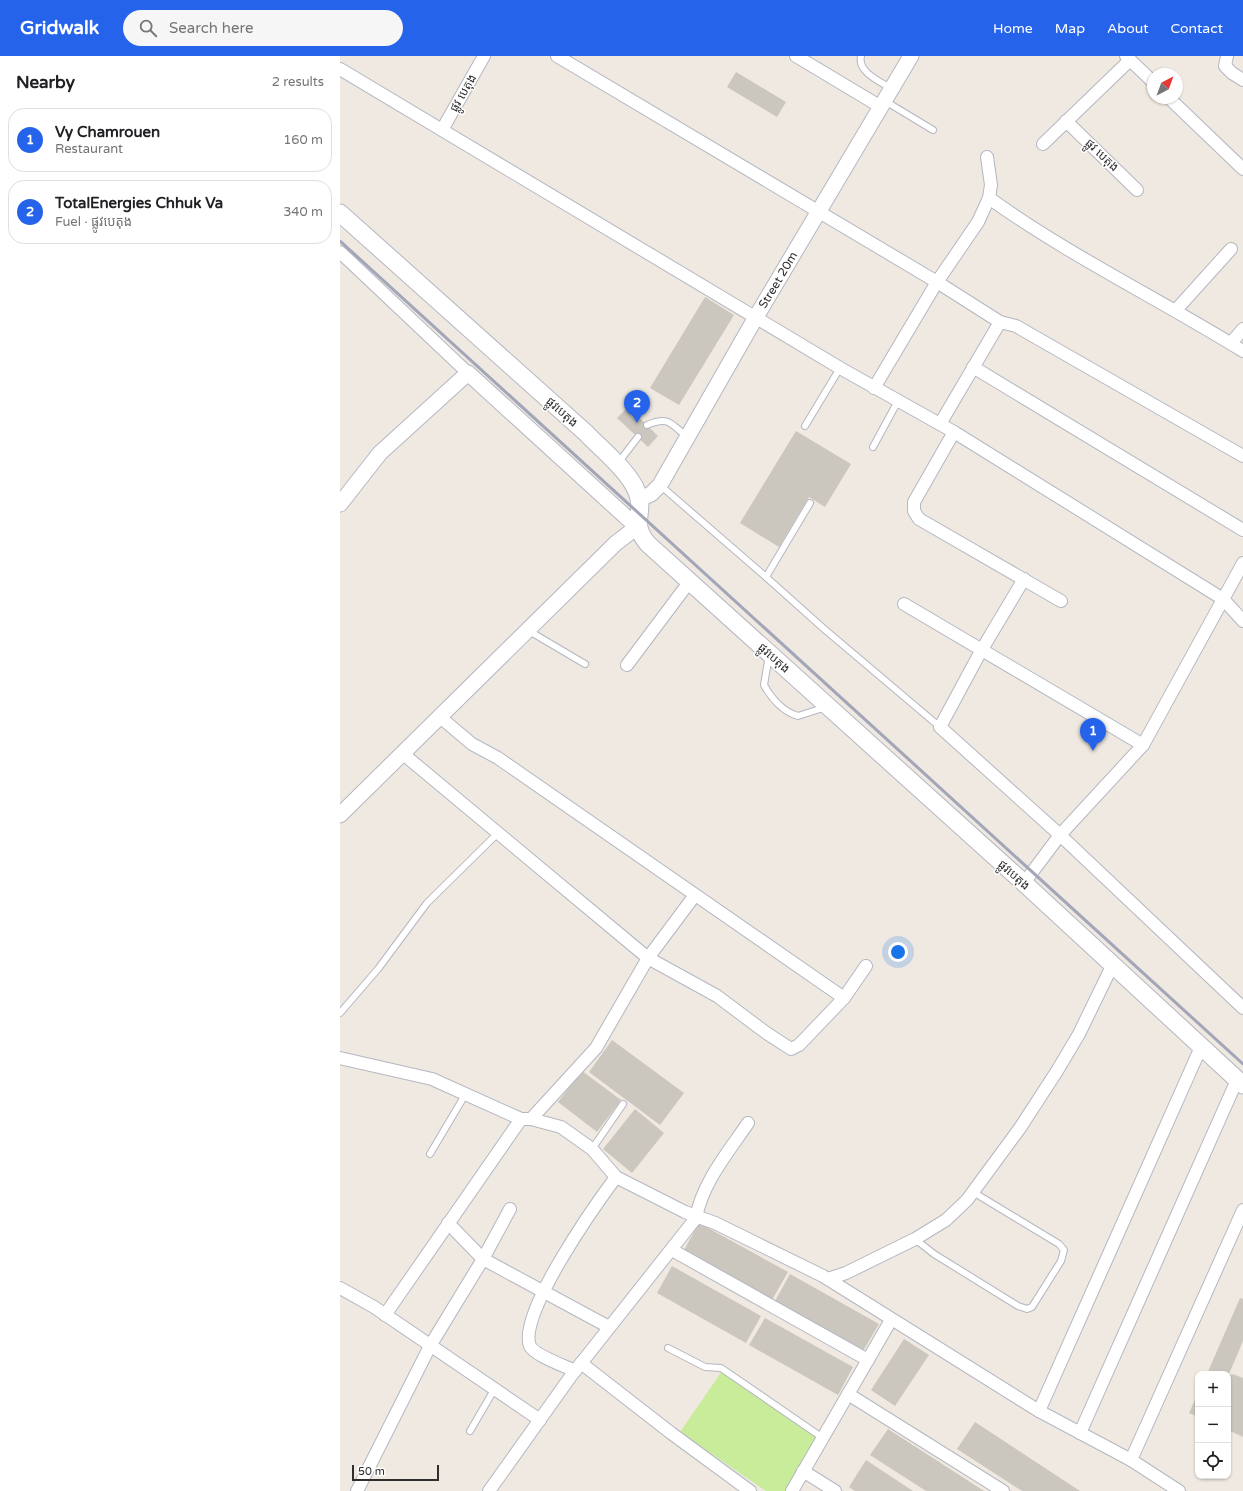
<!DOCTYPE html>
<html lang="en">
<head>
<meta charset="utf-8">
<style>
  :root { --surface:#fff; --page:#f6f6f6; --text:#202124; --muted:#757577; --line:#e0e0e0; --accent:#2563eb }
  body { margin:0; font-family:"Varela Round","Noto Sans Khmer",sans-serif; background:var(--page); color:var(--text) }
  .controls { position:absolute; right:12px; bottom:12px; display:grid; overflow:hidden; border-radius:8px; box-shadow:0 1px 3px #0004 }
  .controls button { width:36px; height:36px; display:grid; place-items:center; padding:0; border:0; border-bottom:1px solid var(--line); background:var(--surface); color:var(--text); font:20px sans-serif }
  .compass { position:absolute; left:807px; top:12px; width:36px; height:36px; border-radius:50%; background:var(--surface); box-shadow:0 1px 3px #0004; rotate:41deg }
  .scale { position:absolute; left:12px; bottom:10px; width:87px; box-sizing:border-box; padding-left:4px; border:2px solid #2e2e2e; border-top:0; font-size:11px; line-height:14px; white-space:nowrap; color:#2e2e2e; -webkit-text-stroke:3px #fff; paint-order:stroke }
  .you { position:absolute; left:558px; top:896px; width:14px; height:14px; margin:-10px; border:3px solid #fff; border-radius:50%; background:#1a73e8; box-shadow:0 0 0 6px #1a73e833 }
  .badge { display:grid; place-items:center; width:26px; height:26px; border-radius:50%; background:var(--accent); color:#fff; font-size:13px; font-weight:700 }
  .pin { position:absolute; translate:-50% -33px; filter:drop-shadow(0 1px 2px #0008) }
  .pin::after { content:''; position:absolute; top:21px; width:14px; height:12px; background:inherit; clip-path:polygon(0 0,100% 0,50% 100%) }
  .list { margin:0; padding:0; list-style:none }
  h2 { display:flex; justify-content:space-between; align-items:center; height:52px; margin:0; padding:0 16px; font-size:17px }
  h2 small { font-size:13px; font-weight:400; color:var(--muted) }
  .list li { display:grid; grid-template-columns:26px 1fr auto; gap:12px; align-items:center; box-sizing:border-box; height:64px; margin:0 8px 8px; padding:0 8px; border:1px solid var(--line); border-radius:16px }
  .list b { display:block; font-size:15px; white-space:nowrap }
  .list p { margin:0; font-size:13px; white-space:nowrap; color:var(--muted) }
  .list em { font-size:13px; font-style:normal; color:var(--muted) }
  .icon { flex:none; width:22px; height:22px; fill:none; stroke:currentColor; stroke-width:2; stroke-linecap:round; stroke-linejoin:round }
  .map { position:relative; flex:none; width:903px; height:1435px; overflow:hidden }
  header { display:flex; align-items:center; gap:24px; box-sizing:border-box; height:56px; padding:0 20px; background:var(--accent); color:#fff }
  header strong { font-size:19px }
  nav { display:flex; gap:22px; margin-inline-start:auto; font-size:14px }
  .search { width:280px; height:36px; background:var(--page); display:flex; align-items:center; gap:10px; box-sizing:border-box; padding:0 14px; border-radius:22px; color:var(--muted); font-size:15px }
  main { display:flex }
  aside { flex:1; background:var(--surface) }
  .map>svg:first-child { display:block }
  .pitch { fill:#c9ec9a }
  .building { fill:#cbc7bf }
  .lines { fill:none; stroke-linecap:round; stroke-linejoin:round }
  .service-casing { stroke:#b4b7c1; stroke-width:8 }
  .minor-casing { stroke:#b4b7c1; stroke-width:14 }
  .tertiary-casing { stroke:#b4b7c1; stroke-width:17 }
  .secondary-casing { stroke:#b4b7c1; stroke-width:19 }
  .service { stroke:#fff; stroke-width:6 }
  .minor { stroke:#fff; stroke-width:12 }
  .tertiary { stroke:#fff; stroke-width:15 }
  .secondary { stroke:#fff; stroke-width:17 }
  .rail { stroke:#a3a6b8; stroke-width:3 }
  .labels { text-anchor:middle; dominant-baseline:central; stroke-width:3; stroke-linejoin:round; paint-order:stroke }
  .street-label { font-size:12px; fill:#2e2e2e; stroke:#fff }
</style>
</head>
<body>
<header>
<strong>Gridwalk</strong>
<div class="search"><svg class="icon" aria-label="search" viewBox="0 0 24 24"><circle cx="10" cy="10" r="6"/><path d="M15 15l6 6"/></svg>Search here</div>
<nav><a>Home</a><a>Map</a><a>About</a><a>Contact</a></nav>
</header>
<main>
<aside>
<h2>Nearby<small>2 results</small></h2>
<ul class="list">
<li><span class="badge">1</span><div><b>Vy Chamrouen</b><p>Restaurant</p></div><em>160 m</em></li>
<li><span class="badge">2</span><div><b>TotalEnergies Chhuk Va</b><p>Fuel · ផ្លូវបេតុង</p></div><em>340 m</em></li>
</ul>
</aside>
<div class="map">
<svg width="903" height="1435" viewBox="0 0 903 1435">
  <rect width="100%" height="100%" fill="#efe9e1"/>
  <polygon class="pitch" points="382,1315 480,1383 445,1435 426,1435 340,1376"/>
  <g class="building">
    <polygon points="396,16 446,46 437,61 387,31"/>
    <polygon points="365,241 394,259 339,349 310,332"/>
    <polygon points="288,351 318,380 308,391 277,362"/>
    <polygon points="456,375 511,408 485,451 469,441 439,491 400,467"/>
    <polygon points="272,984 344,1037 320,1069 249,1016"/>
    <polygon points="242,1015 281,1044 257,1076 218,1046"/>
    <polygon points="295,1053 324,1077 292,1117 263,1093"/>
    <polygon points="359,1167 448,1216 432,1244 344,1194"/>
    <polygon points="332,1210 421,1260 406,1287 317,1237"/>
    <polygon points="450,1218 539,1268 523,1295 435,1245"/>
    <polygon points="900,1242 903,1243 903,1285 889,1318 867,1318"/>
    <polygon points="425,1262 513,1311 498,1339 409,1289"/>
    <polygon points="564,1283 589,1299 555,1350 531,1334"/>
    <polygon points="888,1318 892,1319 893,1318 903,1322 903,1381 888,1374"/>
    <polygon points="858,1337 858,1361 849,1357"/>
    <polygon points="635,1366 740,1435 682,1435 617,1393"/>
    <polygon points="548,1373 644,1435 586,1435 530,1399"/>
    <polygon points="526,1404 573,1435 515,1435 509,1431"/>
  </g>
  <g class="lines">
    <g class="service-casing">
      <g id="service">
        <path d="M521,0C517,16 541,26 552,33"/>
        <polyline points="545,45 593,74"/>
        <path d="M307,369C329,360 330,367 347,381"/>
        <polyline points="465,370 500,312"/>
        <polyline points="533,391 558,345"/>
        <polyline points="278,407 298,381"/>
        <polyline points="321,430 426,521 470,447"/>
        <polyline points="426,521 483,572 600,671"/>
        <polyline points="189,575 245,608"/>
        <path d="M429,599L424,629C431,642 443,656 458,660L486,651"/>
        <polyline points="0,957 38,913 87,847 158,777"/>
        <polyline points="252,1093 283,1048"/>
        <polyline points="90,1098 125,1039"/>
        <polyline points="575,1183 594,1198 678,1250 687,1253 692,1251 721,1205 724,1194 719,1188 633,1136"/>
        <polyline points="328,1292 365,1311 381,1312 384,1314 483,1382"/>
        <polyline points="130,1375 154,1334"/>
      </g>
    </g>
    <g class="minor-casing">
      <g id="minor">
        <polyline points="217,0 597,226 660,266 676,270 903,400"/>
        <polyline points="456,0 541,51"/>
        <polyline points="786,0 813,26"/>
        <polyline points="887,0 885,10 892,17 903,24"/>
        <polyline points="0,13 500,312 614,376 883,543 903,565"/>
        <polyline points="829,42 903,113"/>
        <polyline points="726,65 797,134"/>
        <polyline points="102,74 144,0"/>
        <polyline points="703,88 790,4"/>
        <path d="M649,142C730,200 819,243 903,295"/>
        <polyline points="0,196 128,317"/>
        <polyline points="836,254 891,193"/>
        <polyline points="891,287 903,273"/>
        <polyline points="633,311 903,474"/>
        <polyline points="534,332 597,226 638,166 649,142 651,129 647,101"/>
        <polyline points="600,368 660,266"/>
        <polyline points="614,376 574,446 574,455 579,463 721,545"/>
        <polyline points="684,523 641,595 600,671 720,779 903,952"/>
        <polyline points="564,548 803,689"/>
        <polyline points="287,609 350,525"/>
        <polyline points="100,661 132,688 158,702 504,942"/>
        <polyline points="62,697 308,902 377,940 425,976 451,993 459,989 504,942 526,910"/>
        <polyline points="684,827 720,779 803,689 903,507"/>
        <polyline points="0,1002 92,1023 181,1063 191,1063 221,1071 252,1093 276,1121 345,1156 375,1167 483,1220 699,1355 791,1404 839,1435"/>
        <polyline points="191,1063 256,992 308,902 355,839"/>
        <polyline points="108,1167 143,1203 269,1271"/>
        <polyline points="332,1194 528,1304"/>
        <polyline points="488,1223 506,1217 575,1183 606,1164 627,1144 680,1072 717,1015 739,978 772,910"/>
        <polyline points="0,1232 34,1251 200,1364"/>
        <polyline points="45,1259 181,1063"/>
        <polyline points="241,1307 331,1377 410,1435"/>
        <path d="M235,1315C225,1310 194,1299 190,1290C177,1259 256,1148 276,1121"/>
        <polyline points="508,1338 663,1435"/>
        <polyline points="699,1355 861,991"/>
        <polyline points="740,1377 897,1024"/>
        <polyline points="791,1404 903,1154"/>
        <polyline points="463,1415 495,1435"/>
        <polyline points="17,1435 90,1290 143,1203 170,1153"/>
        <path d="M149,1435L231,1320L356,1162C362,1127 389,1095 408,1067"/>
        <polyline points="452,1435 551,1264"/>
      </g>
    </g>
    <g class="tertiary-casing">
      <g id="tertiary">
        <polyline points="300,443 311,438 320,429 416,261 571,0"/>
        <polyline points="0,448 40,397 128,317 297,471 276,487 0,759"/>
      </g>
    </g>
    <g class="secondary-casing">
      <path id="secondary" d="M0,157L246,377C261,393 289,415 297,436C306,457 289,466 308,488L684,827L903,1029"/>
    </g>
    <use href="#service" class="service"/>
    <use href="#minor" class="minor"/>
    <use href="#tertiary" class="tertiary"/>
    <use href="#secondary" class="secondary"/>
    <polyline class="rail" points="0,185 903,1008"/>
  </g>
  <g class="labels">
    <g class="street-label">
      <text transform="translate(123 37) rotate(-60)">ផ្លូវ បេតុង</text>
      <text transform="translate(762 99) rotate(44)">ផ្លូវ បេតុង</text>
      <text transform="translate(438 224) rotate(-59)">Street 20m</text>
      <text transform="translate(222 356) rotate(42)">ផ្លូវបេតុង</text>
      <text transform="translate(434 602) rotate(42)">ផ្លូវបេតុង</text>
      <text transform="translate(674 819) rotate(42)">ផ្លូវបេតុង</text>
    </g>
  </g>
</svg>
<div class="controls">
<button>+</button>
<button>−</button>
<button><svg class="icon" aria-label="locate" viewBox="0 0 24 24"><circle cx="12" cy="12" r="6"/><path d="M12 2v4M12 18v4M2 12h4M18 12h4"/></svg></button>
</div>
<svg class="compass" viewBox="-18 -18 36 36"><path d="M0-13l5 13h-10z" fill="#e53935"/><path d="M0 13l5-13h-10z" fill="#757577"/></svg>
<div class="scale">50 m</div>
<div class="you"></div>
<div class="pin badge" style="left:753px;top:695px">1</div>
<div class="pin badge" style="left:297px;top:367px">2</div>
</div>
</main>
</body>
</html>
